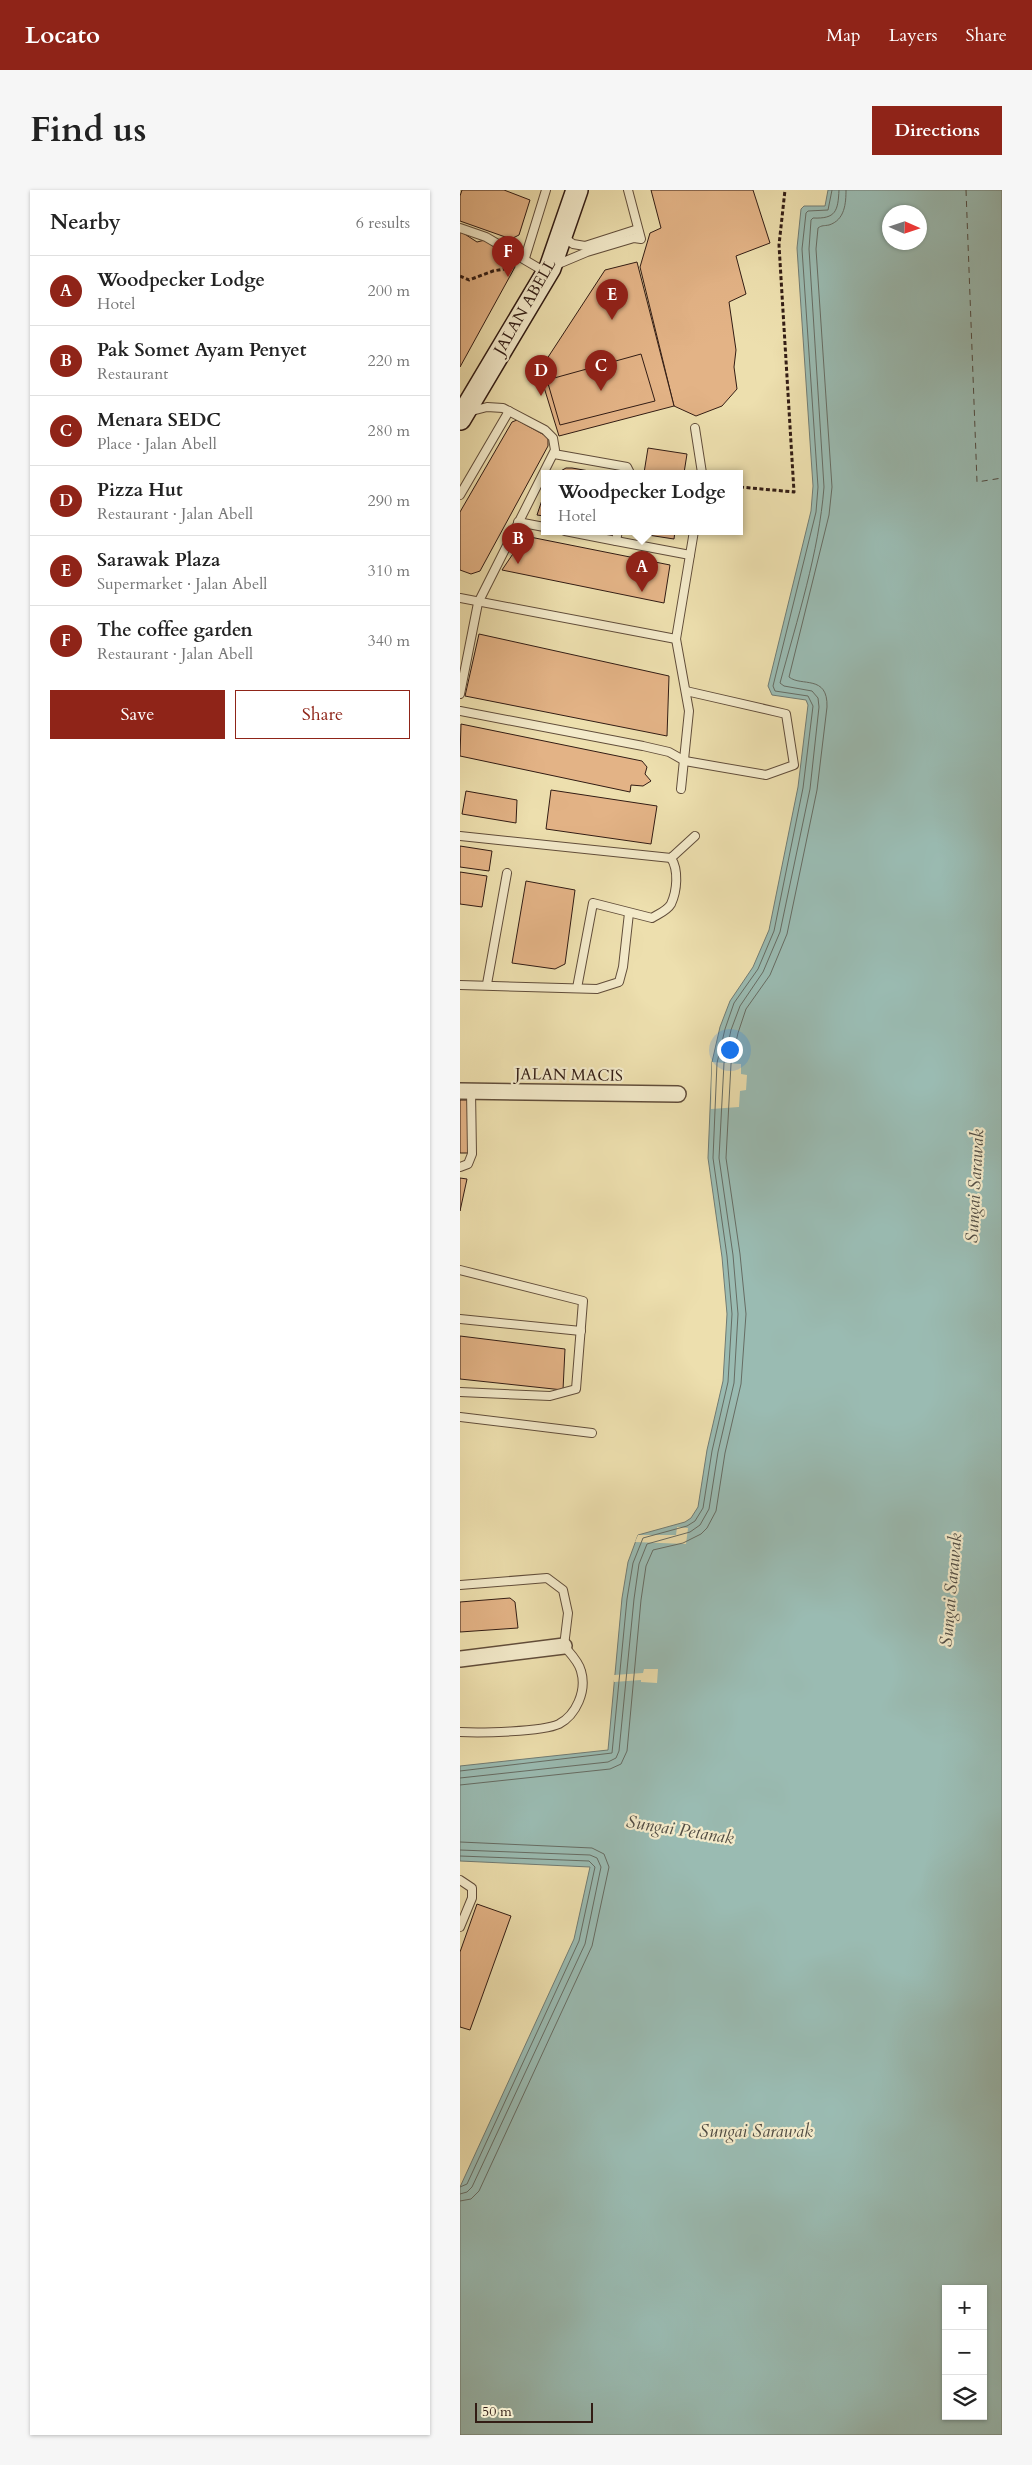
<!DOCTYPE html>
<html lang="en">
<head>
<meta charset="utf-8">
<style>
  :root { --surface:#fff; --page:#f6f6f6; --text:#222; --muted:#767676; --line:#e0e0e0; --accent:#8f2418 }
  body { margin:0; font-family:Cardo,serif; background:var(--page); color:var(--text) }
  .controls { position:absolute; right:15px; bottom:15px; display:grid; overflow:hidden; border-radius:0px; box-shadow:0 1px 4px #0004 }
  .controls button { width:45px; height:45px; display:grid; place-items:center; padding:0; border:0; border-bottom:1px solid var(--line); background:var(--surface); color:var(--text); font:25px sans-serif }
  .compass { position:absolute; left:422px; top:15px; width:45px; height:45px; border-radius:50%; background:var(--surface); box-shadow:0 1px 4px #0004; rotate:93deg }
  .scale { position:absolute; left:15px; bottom:12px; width:118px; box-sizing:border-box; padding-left:5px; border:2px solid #321c14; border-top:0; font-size:14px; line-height:18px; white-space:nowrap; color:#321c14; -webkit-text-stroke:4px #f3eaca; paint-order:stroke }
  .you { position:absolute; left:269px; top:859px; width:18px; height:18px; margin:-12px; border:4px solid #fff; border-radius:50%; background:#1a73e8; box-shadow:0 0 0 8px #1a73e833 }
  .badge { display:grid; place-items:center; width:32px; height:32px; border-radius:50%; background:var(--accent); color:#fff; font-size:16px; font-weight:700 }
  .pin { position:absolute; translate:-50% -41px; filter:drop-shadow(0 1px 2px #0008) }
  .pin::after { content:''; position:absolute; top:26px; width:18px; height:15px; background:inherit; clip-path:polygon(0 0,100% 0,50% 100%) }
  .popup { position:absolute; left:81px; top:280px; width:202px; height:65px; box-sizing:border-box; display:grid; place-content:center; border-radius:0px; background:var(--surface); filter:drop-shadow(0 1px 4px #0005); font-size:16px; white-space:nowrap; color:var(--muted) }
  .popup b { font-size:19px; color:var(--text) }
  .popup::after { content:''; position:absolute; left:50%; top:100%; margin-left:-10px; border:10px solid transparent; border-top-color:var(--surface) }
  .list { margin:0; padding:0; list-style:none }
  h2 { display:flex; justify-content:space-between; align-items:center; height:65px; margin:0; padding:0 20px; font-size:21px }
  h2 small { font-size:16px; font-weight:400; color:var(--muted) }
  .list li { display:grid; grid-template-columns:32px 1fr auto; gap:15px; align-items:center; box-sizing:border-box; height:70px; padding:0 20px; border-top:1px solid var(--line) }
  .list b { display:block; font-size:19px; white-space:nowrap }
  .list p { margin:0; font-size:16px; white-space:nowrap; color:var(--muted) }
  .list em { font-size:16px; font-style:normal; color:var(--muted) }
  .actions { display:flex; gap:10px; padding:15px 20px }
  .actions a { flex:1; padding:11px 0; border:1px solid var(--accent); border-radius:0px; text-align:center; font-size:18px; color:var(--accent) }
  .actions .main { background:var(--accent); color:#fff }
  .icon { flex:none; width:28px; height:28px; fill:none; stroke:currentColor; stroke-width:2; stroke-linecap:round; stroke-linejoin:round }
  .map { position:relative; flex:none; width:542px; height:2245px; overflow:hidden; border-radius:0px }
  header { display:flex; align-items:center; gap:30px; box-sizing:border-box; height:70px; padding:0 25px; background:var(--accent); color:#fff }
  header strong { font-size:24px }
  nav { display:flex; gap:28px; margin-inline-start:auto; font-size:18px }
  .intro { display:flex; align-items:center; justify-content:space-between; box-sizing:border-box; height:120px; padding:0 30px }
  h1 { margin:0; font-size:35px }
  .button { padding:12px 22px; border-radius:0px; background:var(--accent); color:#fff; font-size:18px; font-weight:700 }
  main { display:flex; gap:30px; padding:0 30px }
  aside { flex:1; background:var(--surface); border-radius:0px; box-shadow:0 1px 4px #0004 }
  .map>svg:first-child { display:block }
  .water { fill:#9abbb2; stroke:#707b73; fill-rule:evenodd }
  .pier { fill:#eddfae }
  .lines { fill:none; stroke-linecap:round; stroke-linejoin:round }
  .shore { stroke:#666c63; stroke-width:1 }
  .ferry { stroke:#514c43; stroke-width:1; stroke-dasharray:6 5; stroke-linecap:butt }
  .building { fill:#e3b386; stroke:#321c14 }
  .lane-casing { stroke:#614d3a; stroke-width:10 }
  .street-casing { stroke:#614d3a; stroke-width:18 }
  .secondary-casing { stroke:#321c14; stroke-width:24 }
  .path { stroke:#321c14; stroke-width:3; stroke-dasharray:4 2.5; stroke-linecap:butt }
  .lane { stroke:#f3eaca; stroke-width:8 }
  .street { stroke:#f3eaca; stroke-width:15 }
  .secondary { stroke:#f3eaca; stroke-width:21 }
  .labels { text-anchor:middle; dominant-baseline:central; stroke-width:4.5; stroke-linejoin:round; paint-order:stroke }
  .street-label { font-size:16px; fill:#321c14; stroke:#f3eaca }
  .water-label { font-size:18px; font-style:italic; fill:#514c43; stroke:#f3eaca }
</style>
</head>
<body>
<header>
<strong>Locato</strong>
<nav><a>Map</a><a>Layers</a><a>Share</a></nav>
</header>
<div class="intro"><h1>Find us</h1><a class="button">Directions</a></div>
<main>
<aside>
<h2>Nearby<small>6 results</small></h2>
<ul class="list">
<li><span class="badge">A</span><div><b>Woodpecker Lodge</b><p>Hotel</p></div><em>200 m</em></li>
<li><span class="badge">B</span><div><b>Pak Somet Ayam Penyet</b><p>Restaurant</p></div><em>220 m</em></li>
<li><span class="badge">C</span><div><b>Menara SEDC</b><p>Place · Jalan Abell</p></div><em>280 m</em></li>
<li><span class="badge">D</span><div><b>Pizza Hut</b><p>Restaurant · Jalan Abell</p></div><em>290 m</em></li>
<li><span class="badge">E</span><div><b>Sarawak Plaza</b><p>Supermarket · Jalan Abell</p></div><em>310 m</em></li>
<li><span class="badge">F</span><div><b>The coffee garden</b><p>Restaurant · Jalan Abell</p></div><em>340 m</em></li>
</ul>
<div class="actions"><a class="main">Save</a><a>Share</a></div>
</aside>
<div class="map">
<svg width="542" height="2245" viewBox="0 0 542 2245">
  <rect width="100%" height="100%" fill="#eddfae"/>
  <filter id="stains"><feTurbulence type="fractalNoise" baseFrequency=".004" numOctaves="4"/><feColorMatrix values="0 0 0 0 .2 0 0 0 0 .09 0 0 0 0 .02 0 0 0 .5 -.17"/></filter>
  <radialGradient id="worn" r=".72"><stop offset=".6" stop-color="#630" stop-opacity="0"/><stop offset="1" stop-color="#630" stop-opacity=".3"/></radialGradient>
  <path class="water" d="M368,0H542V2245H0V1997L114,1749L130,1677L0,1671V1576L148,1560L162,1408L168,1372L178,1345L225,1332L231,1328L238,1317L247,1260L263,1191L267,1124L262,1067L248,968L252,872L260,837L270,811L293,777L309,740L338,597L348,515L346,510L312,505L308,496L351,321L353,296L337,58L341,19L344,16H365ZM430,22H460V52H430ZM486,2099H523V2226H486Z"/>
  <g class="pier">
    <polygon points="252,872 281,874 281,884 287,885 286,900 280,901 279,917 251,919"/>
    <polygon points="217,1337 228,1338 226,1354 175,1352 178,1345 216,1345"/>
    <polygon points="184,1479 198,1479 197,1493 181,1492 181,1490 154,1492 154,1485 183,1483"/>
  </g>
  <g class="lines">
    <g class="shore">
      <polyline points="0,1581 152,1563 167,1409 173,1373 183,1348 227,1336 235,1331 243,1318 252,1261 268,1192 272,1124 267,1066 253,968 257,873 265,839 274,813 298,779 314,741 343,598 353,516 348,506 315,501 313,496 356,322 358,297 342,59 346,23 348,21 368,20 372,0"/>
      <path d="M0,1588L148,1572L156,1568L159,1561L174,1409L179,1374L187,1354L230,1342L240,1335L249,1319L258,1262L274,1193L278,1124L273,1065L259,968L264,873L271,840L280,816L303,782L320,742L350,599L359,517L358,508L352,501L324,496L320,493C337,430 359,362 364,297L349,59L351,30L353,28C376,29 378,21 379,0"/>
      <path d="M0,1595L150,1579L161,1574L167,1561L181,1410L186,1376L193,1360L223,1353L241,1344L247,1338L256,1321L265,1263L281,1194L286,1124L280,1064L266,968L271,874L278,843L286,819L310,785L327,744L357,600L367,517C368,484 341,497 329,487L369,325L372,297L356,59L358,38C362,35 364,36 369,35C385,30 386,13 386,0"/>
      <polyline points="0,1652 132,1658 144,1664 149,1677 132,1756 19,2001 11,2009 0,2011"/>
      <polyline points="0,1660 130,1665 137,1668 141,1677 125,1754 12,1997 7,2002 0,2004"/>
      <polyline points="0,1666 129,1671 135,1677 119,1751 7,1994 0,1997"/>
    </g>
    <polyline class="ferry" points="506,0 517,292 542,288"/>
  </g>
  <g class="building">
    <polygon points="2,0 44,0 70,10 59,45 51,49 0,31 0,6"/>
    <polygon points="191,0 293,0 310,53 276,66 286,104 269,112 276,160 274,177 277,199 262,216 236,226 214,216 180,77 190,43 201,38"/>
    <polygon points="0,41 17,52 25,50 54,72 55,77 0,177"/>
    <polygon points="177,72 214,216 99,246 79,181 145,80"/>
    <polygon points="181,164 195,211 100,235 87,190"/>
    <polygon points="57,230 88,247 88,256 20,381 11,384 0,380 0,322 52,232"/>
    <polygon points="188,258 227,264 224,283 184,283"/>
    <polygon points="106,278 112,278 141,283 97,283"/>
    <polygon points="84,304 84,326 77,325"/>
    <polygon points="175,341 215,341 214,349 175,343"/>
    <polygon points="65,346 210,375 204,413 42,380"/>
    <polygon points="19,444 209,486 207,546 5,506"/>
    <polygon points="1,534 182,571 187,577 185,584 191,591 183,596 171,595 170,602 0,566"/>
    <polygon points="91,600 197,616 191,654 86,639"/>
    <polygon points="6,601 57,610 56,633 2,624"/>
    <polygon points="0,656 32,661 29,681 0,677"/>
    <polygon points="0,682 27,686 22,717 0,714"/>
    <polygon points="66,691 115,700 105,774 95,779 52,773"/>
    <polygon points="0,910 8,910 10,963 0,963"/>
    <polygon points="0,988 7,989 0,1021"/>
    <polygon points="0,1146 105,1159 103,1200 0,1189"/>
    <polygon points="50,1408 55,1412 58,1438 0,1442 0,1412"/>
    <polygon points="17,1714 51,1726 10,1840 0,1837 0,1762"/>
  </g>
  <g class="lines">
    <g class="lane-casing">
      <g id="lane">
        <polyline points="0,38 26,47 87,83"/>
        <polyline points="102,46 113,54 125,56 178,39"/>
        <polyline points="65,68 86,0"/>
        <polyline points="96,75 127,62 174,48 181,49 168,0"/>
        <polyline points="235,238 242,283"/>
        <polyline points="94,264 167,277 170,283"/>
        <polyline points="0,305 49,221"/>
        <polyline points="58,332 84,337"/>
        <polyline points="105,341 156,351 158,341"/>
        <polyline points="156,351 230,365"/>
        <polyline points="0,408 216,449"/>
        <polyline points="0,504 18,413 95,260 93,248 85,240 43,218 27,217 8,222"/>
        <polyline points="0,521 183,556 209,562 225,571 306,585 334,575 326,524 226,501"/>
        <polyline points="221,599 229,521 216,449 234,341"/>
        <polyline points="0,646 211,668 235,646"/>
        <polyline points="27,794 47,683"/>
        <polyline points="0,795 137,799 159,792 163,777 169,723"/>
        <path d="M117,798L133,713L192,728C198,724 207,721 211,714C217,701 219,680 211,668"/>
        <polyline points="0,977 8,974 12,964 11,901"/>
        <polyline points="0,1080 123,1111 116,1199 90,1206 0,1202"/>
        <polyline points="0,1129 121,1141"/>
        <polyline points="0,1227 132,1243"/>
        <path d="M0,1395L87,1388L103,1400L108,1423L104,1456C110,1463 119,1472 121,1481C127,1501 116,1525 99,1534C82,1542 20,1543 0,1542"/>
        <polyline points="0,1690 12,1698 12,1708 0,1737"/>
      </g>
    </g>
    <g class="street-casing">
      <g id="street">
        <polyline points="0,901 218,904"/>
        <polyline points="0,1469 104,1456"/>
      </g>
    </g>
    <g class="secondary-casing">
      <polyline id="secondary" points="0,229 90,78 117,0"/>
    </g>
    <g class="path">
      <polyline points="0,86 9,90 33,81 55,77"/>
      <polyline points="280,297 334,302 319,55 325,0"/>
    </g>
    <use href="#lane" class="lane"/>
    <use href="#street" class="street"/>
    <use href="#secondary" class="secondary"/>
  </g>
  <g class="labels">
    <g class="street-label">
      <text transform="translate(65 117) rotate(-60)">JALAN ABELL</text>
      <text transform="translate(109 885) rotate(1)">JALAN MACIS</text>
    </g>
    <g class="water-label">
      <text transform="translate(515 996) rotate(-87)">Sungai Sarawak</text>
      <text transform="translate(491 1400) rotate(-85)">Sungai Sarawak</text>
      <text transform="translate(220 1640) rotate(9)">Sungai Petanak</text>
      <text x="296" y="1941">Sungai Sarawak</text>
    </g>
  </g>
  <rect width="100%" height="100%" filter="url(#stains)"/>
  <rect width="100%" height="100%" fill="url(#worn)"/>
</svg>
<div class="controls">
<button>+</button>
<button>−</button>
<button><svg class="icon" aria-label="layers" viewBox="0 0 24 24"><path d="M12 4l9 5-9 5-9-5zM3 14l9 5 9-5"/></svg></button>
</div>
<svg class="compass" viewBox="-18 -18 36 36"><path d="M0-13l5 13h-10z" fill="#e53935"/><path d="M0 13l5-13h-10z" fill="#767676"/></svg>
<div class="scale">50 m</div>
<div class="you"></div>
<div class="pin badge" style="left:182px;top:402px">A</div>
<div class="popup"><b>Woodpecker Lodge</b>Hotel</div>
<div class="pin badge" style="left:58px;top:374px">B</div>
<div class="pin badge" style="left:141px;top:201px">C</div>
<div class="pin badge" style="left:81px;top:206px">D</div>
<div class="pin badge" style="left:152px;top:130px">E</div>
<div class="pin badge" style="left:48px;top:87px">F</div>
</div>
</main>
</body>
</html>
